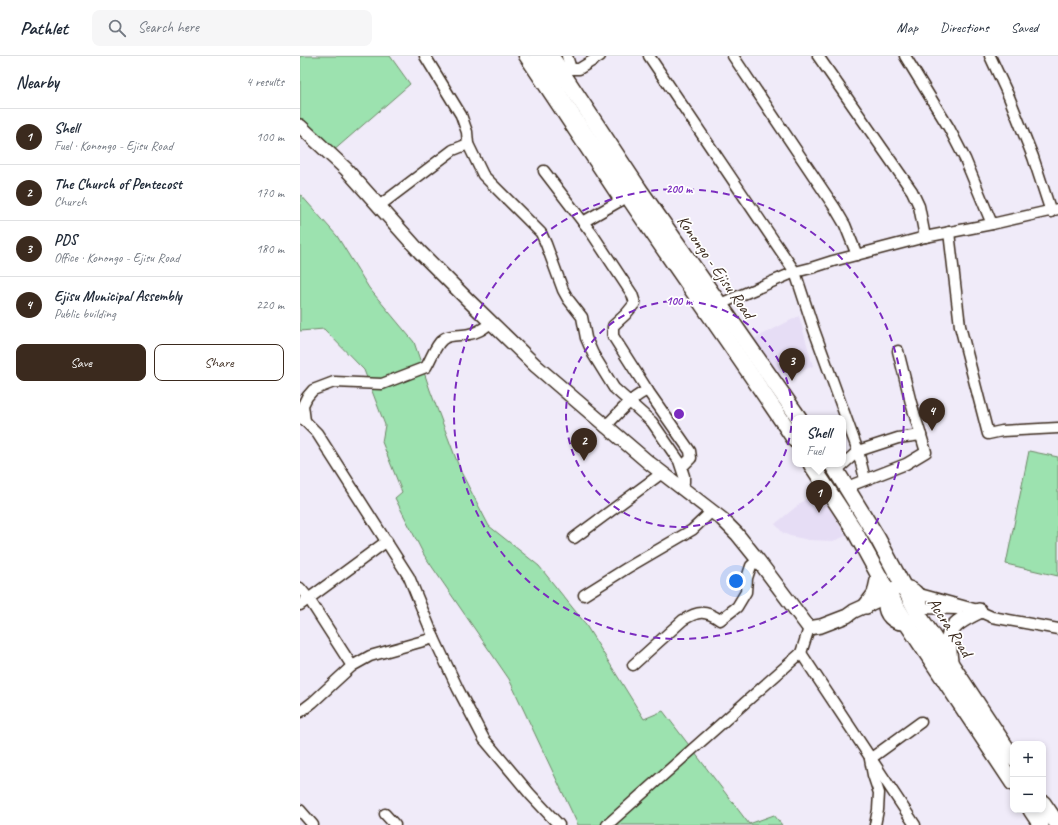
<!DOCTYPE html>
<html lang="en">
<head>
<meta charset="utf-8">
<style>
  :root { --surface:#fff; --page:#f6f6f7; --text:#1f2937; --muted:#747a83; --line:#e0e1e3; --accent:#3b2a1e }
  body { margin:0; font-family:Caveat,sans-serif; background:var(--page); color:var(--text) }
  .controls { position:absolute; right:12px; bottom:12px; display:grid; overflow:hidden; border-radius:8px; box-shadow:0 2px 6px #0003 }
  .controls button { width:36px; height:36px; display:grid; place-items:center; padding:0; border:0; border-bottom:1px solid var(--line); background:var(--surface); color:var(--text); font:20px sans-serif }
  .you { position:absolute; left:436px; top:525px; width:14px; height:14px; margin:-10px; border:3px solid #fff; border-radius:50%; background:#1a73e8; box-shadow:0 0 0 6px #1a73e833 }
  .badge { display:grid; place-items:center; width:26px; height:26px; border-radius:50%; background:var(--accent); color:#fff; font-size:13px; font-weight:700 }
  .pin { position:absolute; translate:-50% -33px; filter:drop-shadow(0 1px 2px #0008) }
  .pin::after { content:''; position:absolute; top:21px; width:14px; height:12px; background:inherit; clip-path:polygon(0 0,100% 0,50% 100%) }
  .popup { position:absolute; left:492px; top:359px; width:54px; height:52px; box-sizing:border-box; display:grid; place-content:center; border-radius:8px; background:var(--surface); filter:drop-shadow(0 1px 3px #0005); font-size:13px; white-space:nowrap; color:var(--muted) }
  .popup b { font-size:15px; color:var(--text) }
  .popup::after { content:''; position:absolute; left:50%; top:100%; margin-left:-8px; border:8px solid transparent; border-top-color:var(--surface) }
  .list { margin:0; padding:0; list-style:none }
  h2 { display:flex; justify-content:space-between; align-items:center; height:52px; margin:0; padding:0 16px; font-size:17px }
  h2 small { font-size:13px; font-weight:400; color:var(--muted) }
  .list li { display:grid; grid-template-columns:26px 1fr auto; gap:12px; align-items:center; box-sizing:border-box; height:56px; padding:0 16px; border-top:1px solid var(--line) }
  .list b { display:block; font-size:15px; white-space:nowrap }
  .list p { margin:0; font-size:13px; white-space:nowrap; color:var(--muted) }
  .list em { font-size:13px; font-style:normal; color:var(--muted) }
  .actions { display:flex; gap:8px; padding:12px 16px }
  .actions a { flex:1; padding:9px 0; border:1px solid var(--accent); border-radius:8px; text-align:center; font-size:14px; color:var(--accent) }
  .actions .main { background:var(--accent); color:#fff }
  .icon { flex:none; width:22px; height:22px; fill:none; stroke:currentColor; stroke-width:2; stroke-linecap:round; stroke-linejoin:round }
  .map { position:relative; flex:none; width:758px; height:769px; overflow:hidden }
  header { display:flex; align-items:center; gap:24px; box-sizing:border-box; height:56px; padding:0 20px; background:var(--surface); border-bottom:1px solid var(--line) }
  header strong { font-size:19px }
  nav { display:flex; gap:22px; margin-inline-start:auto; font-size:14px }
  .search { width:280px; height:36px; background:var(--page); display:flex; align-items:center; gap:10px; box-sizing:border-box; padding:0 14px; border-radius:8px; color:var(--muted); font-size:15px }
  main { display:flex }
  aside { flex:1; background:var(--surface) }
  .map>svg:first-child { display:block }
  .built { fill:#e6ddf5 }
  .green { fill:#9ce2af; stroke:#6c8666 }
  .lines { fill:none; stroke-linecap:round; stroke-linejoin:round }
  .minor-casing { stroke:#3b2a1e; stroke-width:13 }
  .major-casing { stroke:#3b2a1e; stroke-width:16 }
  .highway-casing { stroke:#3b2a1e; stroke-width:18 }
  .minor { stroke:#fff; stroke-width:10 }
  .major { stroke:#fff; stroke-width:13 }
  .highway { stroke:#fff; stroke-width:15 }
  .ring { fill:none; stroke:#7b2cbf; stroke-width:2; stroke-dasharray:7 5 }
  .labels { text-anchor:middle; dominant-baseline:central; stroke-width:3.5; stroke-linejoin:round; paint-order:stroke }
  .street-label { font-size:17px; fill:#3b2a1e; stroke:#fff }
  .centre { fill:#7b2cbf; stroke:#fff; stroke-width:2 }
  .ring-label { font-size:12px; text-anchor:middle; font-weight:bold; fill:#7b2cbf; stroke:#fff; stroke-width:3.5; stroke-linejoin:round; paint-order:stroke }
</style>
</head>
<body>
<header>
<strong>Pathlet</strong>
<div class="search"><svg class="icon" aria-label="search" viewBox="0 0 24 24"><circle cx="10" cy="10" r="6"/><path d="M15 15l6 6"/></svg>Search here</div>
<nav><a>Map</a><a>Directions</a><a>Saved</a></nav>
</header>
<main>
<aside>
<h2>Nearby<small>4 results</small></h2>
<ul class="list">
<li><span class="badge">1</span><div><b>Shell</b><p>Fuel · Konongo - Ejisu Road</p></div><em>100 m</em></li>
<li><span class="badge">2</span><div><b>The Church of Pentecost</b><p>Church</p></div><em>170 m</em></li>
<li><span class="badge">3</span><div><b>PDS</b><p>Office · Konongo - Ejisu Road</p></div><em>180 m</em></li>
<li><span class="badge">4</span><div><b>Ejisu Municipal Assembly</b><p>Public building</p></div><em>220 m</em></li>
</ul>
<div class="actions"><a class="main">Save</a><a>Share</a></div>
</aside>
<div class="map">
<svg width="758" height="769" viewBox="0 0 758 769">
  <rect width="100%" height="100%" fill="#f0ebf9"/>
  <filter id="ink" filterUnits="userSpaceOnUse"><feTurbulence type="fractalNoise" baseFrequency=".025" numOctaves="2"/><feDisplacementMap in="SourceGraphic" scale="8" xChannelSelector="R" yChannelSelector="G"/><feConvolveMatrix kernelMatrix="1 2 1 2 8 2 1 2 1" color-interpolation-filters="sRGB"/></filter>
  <g filter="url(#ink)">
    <g class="built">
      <polygon points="499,260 513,310 478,326 450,285"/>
      <polygon points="518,433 546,480 533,485 509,484 490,480 483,477 475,468"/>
    </g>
    <g class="green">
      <polygon points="0,0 90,0 110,28 32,96 0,66"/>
      <polygon points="0,138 37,180 69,232 114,286 130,334 161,416 189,470 239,510 284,566 344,663 363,655 449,768 474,759 482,769 278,769 209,623 124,499 95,442 102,436 82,386 85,369 64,314 24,273 0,275"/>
      <polygon points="729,395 758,401 758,520 706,508"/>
    </g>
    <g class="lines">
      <g class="minor-casing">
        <g id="minor">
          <polyline points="125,0 161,59 167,76 168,88 183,119 241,177 246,188 263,234 268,243 282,261 286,282 293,298 314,332 352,366 379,405 384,420 384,426 381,432"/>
          <polyline points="224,0 320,145"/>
          <polyline points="267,0 271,13"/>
          <polyline points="349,0 495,216 514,274 558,395 565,423"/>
          <polyline points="433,0 535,152 545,169 557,199"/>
          <polyline points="518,0 612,135 619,150 625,181"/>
          <polyline points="605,0 649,72 665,103 692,168"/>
          <polyline points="690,0 709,41 733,101 751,156"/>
          <polyline points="261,13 279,13 300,0"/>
          <polyline points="244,115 293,179 332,238 335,247 326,258 313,270 313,280 348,335 390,395 391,402 382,411"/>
          <polyline points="79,150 153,94 168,88"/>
          <polyline points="283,166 325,142"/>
          <polyline points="649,176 660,270 688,378 702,375 758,372"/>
          <polyline points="420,248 495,216 511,212 533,205 625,181 692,168 758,153"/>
          <polyline points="0,361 5,365 17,377 109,521 134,582 158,633 184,683 230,738 259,769"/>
          <path d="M5,365L3,349L7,341L13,334L34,326L82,328L126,311C131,303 135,290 142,284C148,278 161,280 169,278C178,277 184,272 191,267"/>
          <path d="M305,371C314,362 336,336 348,335"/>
          <polyline points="537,414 558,395 598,382 621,379"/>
          <polyline points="547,431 606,408 626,396 611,347 598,295"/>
          <polyline points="274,482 362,417"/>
          <polyline points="0,532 9,543 52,610"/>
          <polyline points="616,537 674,553 692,561 758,573"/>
          <polyline points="284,539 327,512 392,474 412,455"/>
          <polyline points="0,549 87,485"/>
          <polyline points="620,552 658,553"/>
          <polyline points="501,597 615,769"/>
          <path d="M333,609L383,564C398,555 405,554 420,564L437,551L446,536L447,522L451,510L458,504"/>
          <polyline points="0,656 13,646 52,610 70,600 134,582"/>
          <polyline points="0,754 13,769"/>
          <polyline points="85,758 95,769"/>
          <polyline points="307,769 501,597 509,572"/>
          <polyline points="575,769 578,754 579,737 573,719 570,703 621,666"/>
        </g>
      </g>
      <g class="major-casing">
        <g id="major">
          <polyline points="0,70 46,113 120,196 168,244 236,310 348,406 422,463 437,478 458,504 509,572 521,570 547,560 554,555 587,540"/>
          <circle cx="603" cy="549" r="18"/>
        </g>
      </g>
      <g class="highway-casing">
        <g id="highway">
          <path d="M237,0C260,45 292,87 321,130C378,215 438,298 495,384"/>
          <polyline points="251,0 339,133 499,362"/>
          <polyline points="511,408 553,472 589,538 606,566 713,727"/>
          <polyline points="532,408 578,483 618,558 713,702"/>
          <polyline points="566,550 575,538 579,520"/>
          <path d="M650,605C646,573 650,569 679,555"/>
          <polyline points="743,747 758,769"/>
          <polyline points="731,754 741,769"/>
        </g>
      </g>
      <use href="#minor" class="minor"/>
      <use href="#major" class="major"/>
      <use href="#highway" class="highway"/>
    </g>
  </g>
  <g class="ring">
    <circle cx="379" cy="358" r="113"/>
    <circle cx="379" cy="358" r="225"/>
  </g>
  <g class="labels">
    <g class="street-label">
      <text transform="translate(416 211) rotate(55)">Konongo - Ejisu Road</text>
      <text transform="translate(650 571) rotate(57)">Accra Road</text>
    </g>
  </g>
  <circle cx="379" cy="358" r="6" class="centre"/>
  <g class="ring-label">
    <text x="379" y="137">200 m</text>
    <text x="379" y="249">100 m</text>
  </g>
</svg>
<div class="controls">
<button>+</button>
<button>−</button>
</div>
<div class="you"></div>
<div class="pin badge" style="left:519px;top:457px">1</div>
<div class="popup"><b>Shell</b>Fuel</div>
<div class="pin badge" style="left:284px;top:405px">2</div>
<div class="pin badge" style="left:492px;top:325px">3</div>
<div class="pin badge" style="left:632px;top:375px">4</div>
</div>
</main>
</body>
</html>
